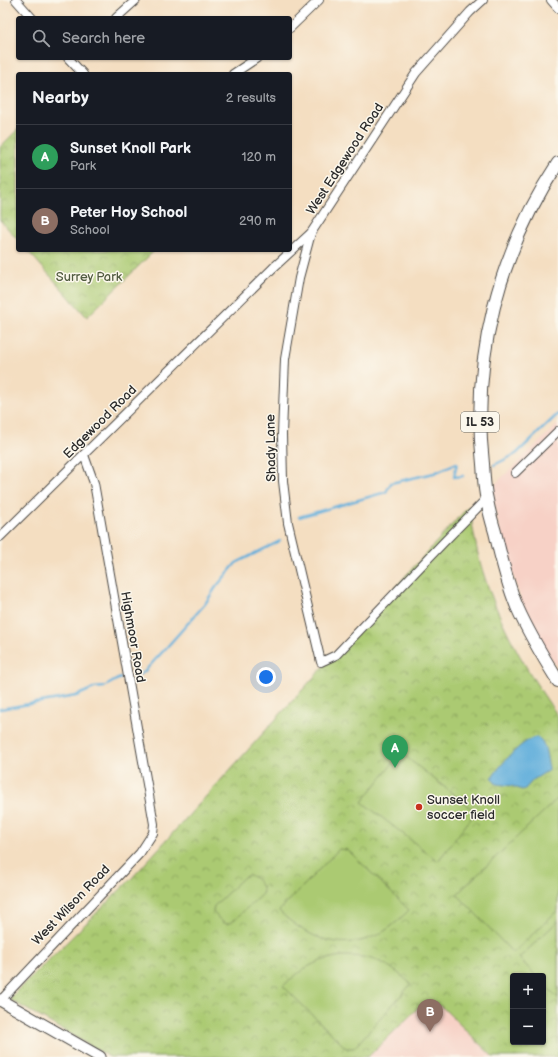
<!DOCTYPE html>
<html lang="en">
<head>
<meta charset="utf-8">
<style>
  :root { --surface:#171b24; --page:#242831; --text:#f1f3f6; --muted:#9ea1a6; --line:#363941; --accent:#0f766e }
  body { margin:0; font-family:"Balsamiq Sans",sans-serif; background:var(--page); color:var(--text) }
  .controls { position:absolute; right:12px; bottom:12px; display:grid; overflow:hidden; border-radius:4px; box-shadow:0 1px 3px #0004 }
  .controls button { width:36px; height:36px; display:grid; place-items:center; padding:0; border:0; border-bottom:1px solid var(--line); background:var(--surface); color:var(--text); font:20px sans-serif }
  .you { position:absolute; left:266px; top:677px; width:14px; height:14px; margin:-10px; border:3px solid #fff; border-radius:50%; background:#1a73e8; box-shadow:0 0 0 6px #1a73e833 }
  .badge { display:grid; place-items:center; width:26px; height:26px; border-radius:50%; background:var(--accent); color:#fff; font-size:13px; font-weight:700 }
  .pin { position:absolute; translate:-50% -33px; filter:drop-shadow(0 1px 2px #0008) }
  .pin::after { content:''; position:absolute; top:21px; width:14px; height:12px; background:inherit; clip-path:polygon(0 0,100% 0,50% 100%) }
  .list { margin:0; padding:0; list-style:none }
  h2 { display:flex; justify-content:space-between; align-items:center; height:52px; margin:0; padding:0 16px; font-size:17px }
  h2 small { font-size:13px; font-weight:400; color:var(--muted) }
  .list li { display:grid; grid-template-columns:26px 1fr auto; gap:12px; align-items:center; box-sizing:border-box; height:64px; padding:0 16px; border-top:1px solid var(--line) }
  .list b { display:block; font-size:15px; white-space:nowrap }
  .list p { margin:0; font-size:13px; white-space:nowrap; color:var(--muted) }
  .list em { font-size:13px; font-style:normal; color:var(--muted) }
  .icon { flex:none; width:22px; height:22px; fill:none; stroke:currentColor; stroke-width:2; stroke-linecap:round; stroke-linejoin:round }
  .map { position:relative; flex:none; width:558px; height:1057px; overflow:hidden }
  .search { position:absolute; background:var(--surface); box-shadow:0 1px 3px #0004; left:16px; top:16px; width:276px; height:44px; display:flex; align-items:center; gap:10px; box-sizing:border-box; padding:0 14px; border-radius:4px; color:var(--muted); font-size:15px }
  .panel { position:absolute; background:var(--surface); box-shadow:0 1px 3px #0004; left:16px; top:72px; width:276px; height:180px; border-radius:4px }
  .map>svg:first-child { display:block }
  .built { fill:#f7d1c6 }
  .park { fill:url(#park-crowns); stroke:#6b7a4e; fill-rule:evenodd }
  .pitch { fill:#abca72; stroke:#6b7a4e }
  .water { fill:#62afdb; stroke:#466d83 }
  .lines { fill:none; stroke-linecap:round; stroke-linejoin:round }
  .stream { stroke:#62afdb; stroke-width:2.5 }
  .street-casing { stroke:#494642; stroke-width:10 }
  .secondary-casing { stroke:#494642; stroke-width:13 }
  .primary-casing { stroke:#494642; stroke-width:14 }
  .street { stroke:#fff; stroke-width:8 }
  .secondary { stroke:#fff; stroke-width:11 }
  .primary { stroke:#fff; stroke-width:12 }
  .poi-dot { fill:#c8321e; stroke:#fbf7ec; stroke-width:1.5 }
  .labels { text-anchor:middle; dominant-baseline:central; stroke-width:3; stroke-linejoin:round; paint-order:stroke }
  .shield { fill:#fbf7ec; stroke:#696865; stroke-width:1 }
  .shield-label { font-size:12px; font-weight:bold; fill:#2b2b2b }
  .street-label { font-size:13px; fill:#2b2b2b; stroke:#fbf7ec }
  .park-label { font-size:13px; fill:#515b40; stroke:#fbf7ec }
  .poi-label { font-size:13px; fill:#2b2b2b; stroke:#fbf7ec; text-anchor:start }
</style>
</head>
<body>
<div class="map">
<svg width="558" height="1057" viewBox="0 0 558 1057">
  <defs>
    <pattern id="park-crowns" width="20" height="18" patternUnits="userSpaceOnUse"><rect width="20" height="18" fill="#abca72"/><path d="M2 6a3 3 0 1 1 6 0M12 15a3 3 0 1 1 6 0" fill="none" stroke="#8ba45e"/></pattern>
  </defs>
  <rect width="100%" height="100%" fill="#fbf7ec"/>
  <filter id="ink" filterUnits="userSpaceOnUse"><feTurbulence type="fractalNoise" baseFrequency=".025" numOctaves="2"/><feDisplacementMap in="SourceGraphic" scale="8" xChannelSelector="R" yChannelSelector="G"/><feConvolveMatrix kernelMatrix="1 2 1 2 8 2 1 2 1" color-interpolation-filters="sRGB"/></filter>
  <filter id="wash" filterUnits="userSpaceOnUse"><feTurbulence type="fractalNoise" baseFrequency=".012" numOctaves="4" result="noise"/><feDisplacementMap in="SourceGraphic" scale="16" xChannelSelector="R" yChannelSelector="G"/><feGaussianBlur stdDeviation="0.9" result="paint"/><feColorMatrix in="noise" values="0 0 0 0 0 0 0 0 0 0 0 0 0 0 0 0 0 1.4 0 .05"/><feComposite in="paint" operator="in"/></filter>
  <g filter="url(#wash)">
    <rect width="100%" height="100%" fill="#f4dec1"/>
    <g class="built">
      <polygon points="558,424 558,667 545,651 522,602 505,552 490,489"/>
      <polygon points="422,1004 436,1008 441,1006 493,1057 368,1057"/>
    </g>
    <g class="park">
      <polygon points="18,129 18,240 0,220 0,147"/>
      <polygon points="27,250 155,250 87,317"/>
      <path d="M469,506C473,527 476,551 483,572C499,623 527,672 558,716V1057H493L441,1006L430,1007L422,1004L368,1057H110L9,999L132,878ZM513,976H543V1042H513Z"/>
    </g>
    <g class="pitch">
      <polygon points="401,753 476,812 438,861 362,802"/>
      <polygon points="557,799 558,800 558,910 513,953 457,894"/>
      <path d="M339,849L348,850L409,910C401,918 393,926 383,932C344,954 308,939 279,911Z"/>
      <path d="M249,875C256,877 262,885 263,891L262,894L233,921L227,924L221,921L213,912L214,906L244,877Z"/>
      <polygon points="558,921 558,998 543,983 543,976 536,976 519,958"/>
      <path d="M342,956C376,956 386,962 411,984L354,1048H346L283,986C303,968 315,960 342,956Z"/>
    </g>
    <path class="water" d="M536,737C547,740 546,758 549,767V770L533,780L525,789L522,790L512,786L496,784L492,778C499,766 522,740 536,737Z"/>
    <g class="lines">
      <g class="stream">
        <polyline points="494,465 516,454 558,414"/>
        <polyline points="299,517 386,492 391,483 434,473 457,463 454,477 463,476"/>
        <polyline points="136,676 144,672 166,648 205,604 216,587 236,563 280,541"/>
        <polyline points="0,709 76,696 94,688 104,687 116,680 121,678"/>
      </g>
    </g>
  </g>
  <g filter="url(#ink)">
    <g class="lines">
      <g class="street-casing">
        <g id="street">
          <polyline points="16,0 32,18"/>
          <polyline points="551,0 558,8"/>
          <polyline points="116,18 136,0"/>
          <polyline points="290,28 319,0"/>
          <polyline points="68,58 83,74"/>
          <polyline points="233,74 257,58"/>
          <polyline points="311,233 299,278 285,359 282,434 283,481 288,523 321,662 336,655 443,543 486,499"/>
          <polyline points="515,473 558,431"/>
          <polyline points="0,537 273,268 311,233 416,73 470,12 483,0"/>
          <polyline points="1,1000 140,853 153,833 154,824 94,483 84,455"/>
        </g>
      </g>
      <g class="secondary-casing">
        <polyline id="secondary" points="0,1000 100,1057"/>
      </g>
      <g class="primary-casing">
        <path id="primary" d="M558,163C499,252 471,358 483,464C484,476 484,488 487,500C489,511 492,522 495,532C501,558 507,583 517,607C529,634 543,657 558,681"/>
      </g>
      <use href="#street" class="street"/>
      <use href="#secondary" class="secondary"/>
      <use href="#primary" class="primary"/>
    </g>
  </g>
  <circle class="poi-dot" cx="419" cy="807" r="4"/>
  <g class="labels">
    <rect class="shield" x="461" y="412" width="38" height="20" rx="3"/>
    <g class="shield-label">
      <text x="480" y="422">IL 53</text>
    </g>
    <g class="street-label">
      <text transform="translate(345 159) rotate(-57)">West Edgewood Road</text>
      <text transform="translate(100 422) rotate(-45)">Edgewood Road</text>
      <text transform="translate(271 448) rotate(-91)">Shady Lane</text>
      <text transform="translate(133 637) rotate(80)">Highmoor Road</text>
      <text transform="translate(71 905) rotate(-46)">West Wilson Road</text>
    </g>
    <g class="park-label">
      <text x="89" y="277">Surrey Park</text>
    </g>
    <g class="poi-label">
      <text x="427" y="800">Sunset Knoll<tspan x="427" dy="15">soccer field</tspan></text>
    </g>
  </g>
</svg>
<div class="controls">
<button>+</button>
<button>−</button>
</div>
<div class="you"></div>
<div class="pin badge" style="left:395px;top:768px;background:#2e9e5b">A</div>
<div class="pin badge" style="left:430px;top:1032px;background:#8d6e63">B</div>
<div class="search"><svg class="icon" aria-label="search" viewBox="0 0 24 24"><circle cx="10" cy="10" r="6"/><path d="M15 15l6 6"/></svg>Search here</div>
<section class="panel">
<h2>Nearby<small>2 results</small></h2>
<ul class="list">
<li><span class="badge" style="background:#2e9e5b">A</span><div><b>Sunset Knoll Park</b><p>Park</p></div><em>120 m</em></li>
<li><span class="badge" style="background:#8d6e63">B</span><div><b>Peter Hoy School</b><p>School</p></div><em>290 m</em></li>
</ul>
</section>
</div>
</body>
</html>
